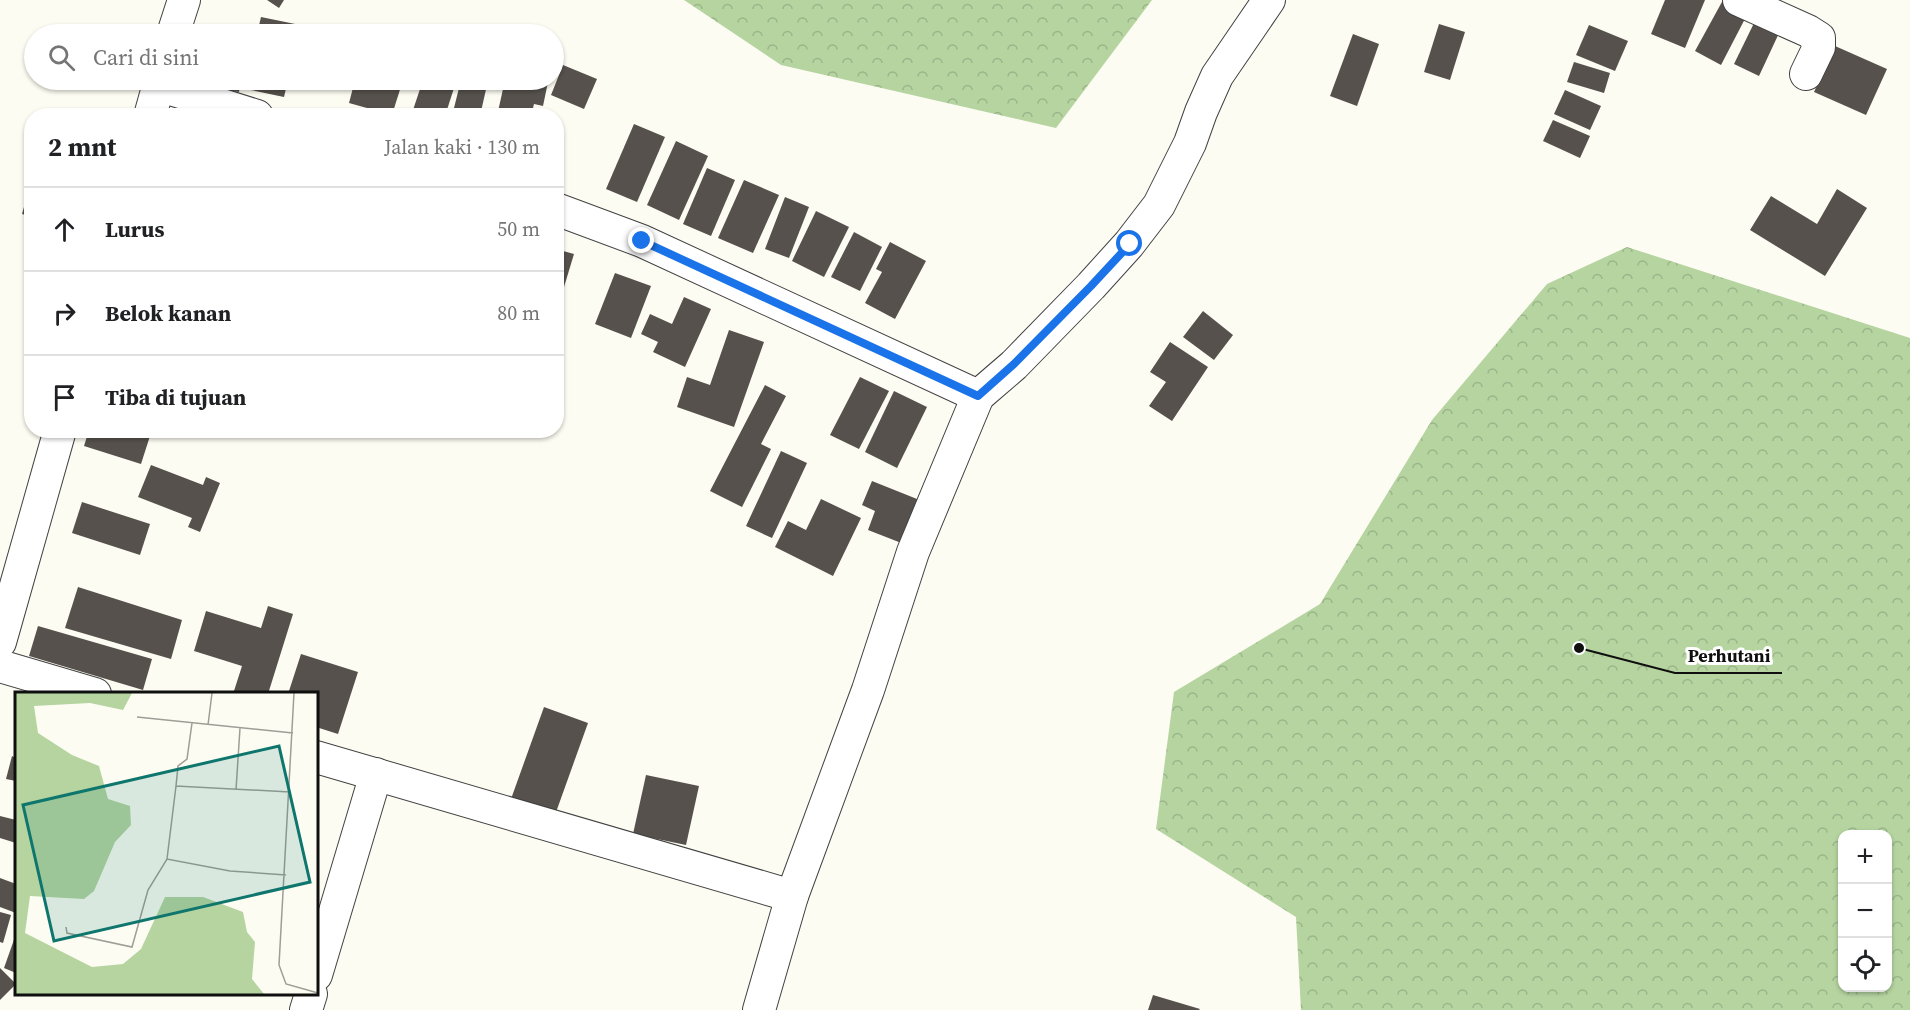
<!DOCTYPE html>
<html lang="id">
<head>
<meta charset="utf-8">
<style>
  :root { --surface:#fff; --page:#f2f2f2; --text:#202124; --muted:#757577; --line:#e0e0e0 }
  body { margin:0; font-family:"Source Serif 4",serif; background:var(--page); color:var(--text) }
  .controls { position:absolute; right:18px; bottom:18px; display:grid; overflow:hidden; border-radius:12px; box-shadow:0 2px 4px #0004 }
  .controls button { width:54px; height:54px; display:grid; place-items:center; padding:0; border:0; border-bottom:2px solid var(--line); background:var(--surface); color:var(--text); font:30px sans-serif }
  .stop { position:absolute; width:18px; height:18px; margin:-14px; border:4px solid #1a73e8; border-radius:50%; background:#fff }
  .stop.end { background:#1a73e8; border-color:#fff; box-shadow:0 2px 6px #0008 }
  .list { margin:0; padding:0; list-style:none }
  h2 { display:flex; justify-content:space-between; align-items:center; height:78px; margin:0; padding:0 24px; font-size:26px }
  h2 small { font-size:20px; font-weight:400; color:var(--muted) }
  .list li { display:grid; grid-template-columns:39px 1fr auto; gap:18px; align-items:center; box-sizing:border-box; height:84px; padding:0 24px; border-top:2px solid var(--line) }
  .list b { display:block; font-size:22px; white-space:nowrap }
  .list em { font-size:20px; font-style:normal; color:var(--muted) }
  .icon { flex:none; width:33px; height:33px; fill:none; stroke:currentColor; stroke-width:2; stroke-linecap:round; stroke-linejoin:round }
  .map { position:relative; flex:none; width:1910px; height:1010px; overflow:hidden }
  .search { position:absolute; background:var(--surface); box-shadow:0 2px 4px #0004; left:24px; top:24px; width:540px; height:66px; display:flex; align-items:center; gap:15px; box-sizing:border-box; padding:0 21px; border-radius:33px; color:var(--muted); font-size:22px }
  .panel { position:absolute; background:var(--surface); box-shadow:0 2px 4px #0004; left:24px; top:108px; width:540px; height:330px; border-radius:24px }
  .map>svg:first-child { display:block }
  .forest { fill:url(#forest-crowns); fill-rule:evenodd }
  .building { fill:#56514c }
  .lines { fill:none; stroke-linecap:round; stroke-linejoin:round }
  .minor-casing { stroke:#424242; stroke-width:34 }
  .minor { stroke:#fff; stroke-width:32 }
  .route { stroke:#1a73e8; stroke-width:8 }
  .inset-road { fill:none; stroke:#9e9d97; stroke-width:1.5 }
  .view { fill:#0f766e; fill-opacity:0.15; stroke:#0f766e; stroke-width:3 }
  .inset-edge { fill:none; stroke:#0f0f0f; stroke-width:3 }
  .leader { fill:none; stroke:#0f0f0f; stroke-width:2 }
  .callout-dot { fill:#0f0f0f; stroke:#fff; stroke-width:2 }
  .callout-label { font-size:18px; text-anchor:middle; font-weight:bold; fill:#0f0f0f; stroke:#fff; stroke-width:6; stroke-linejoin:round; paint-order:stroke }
</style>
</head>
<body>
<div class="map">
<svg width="1910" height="1010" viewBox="0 0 1910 1010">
  <defs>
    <pattern id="forest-crowns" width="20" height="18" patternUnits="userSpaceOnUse" patternTransform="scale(1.5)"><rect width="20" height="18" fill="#b5d4a0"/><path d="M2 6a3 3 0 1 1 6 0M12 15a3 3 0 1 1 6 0" fill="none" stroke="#9ab589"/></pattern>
  </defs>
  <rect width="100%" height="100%" fill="#fdfcf2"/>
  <g class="forest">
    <polygon points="684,0 1152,0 1056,128 781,65"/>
    <path d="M1627,247L1910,338V1010H1301L1296,917L1156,829L1174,692L1320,604L1432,420L1547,284ZM1842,834H1888V988H1842Z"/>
  </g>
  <g class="building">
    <polygon points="267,0 284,0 279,8"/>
    <polygon points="1665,0 1705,0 1685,48 1651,34"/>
    <polygon points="1723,0 1748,13 1721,65 1695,51"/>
    <polygon points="261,17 300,25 298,34 257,34"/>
    <polygon points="1756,19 1780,31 1759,76 1734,64"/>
    <polygon points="1439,24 1465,32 1450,80 1424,72"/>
    <polygon points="1589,25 1628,41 1615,71 1576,55"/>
    <polygon points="1353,34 1379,44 1357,106 1330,96"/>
    <polygon points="1835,46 1887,69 1866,115 1814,92"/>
    <polygon points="1574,62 1610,73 1604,93 1567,82"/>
    <polygon points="563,65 597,79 584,109 551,95"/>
    <polygon points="189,80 241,80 239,92 188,84"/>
    <polygon points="248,80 288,80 284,97 246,89"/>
    <polygon points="355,80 403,80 392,115 349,103"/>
    <polygon points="423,80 438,80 455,85 445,116 411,116"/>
    <polygon points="461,80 500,80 498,88 487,85 480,116 452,116"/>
    <polygon points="505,80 536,80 548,82 543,106 534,104 531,116 497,116"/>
    <polygon points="1565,90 1601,106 1590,130 1554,114"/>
    <polygon points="1553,120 1590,136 1580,158 1543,141"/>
    <polygon points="634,124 665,137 637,202 606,189"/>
    <polygon points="676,141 708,156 679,220 647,205"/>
    <polygon points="707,168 735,180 711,236 683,224"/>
    <polygon points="744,180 779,195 753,253 718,238"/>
    <polygon points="31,182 32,182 32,217 22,214"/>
    <polygon points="1837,189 1867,208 1825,276 1750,230 1771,196 1817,224"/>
    <polygon points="785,197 809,207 789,258 765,249"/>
    <polygon points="816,211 849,227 824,277 792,261"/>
    <polygon points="854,232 882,247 860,291 831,277"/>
    <polygon points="890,242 926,261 895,319 865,303 882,272 876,269"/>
    <polygon points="556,249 574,254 557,310 556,310"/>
    <polygon points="615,273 651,286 631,338 595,324"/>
    <polygon points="684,297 711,309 685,367 653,352 658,342 641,334 650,314 672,324"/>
    <polygon points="1203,311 1233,335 1214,360 1183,337"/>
    <polygon points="729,330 764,342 734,427 677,407 687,377 710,385"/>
    <polygon points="1170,342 1208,367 1172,421 1149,406 1166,382 1150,372"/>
    <polygon points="860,377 889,391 859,449 830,435"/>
    <polygon points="765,385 786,396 761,444 771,449 742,507 710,491"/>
    <polygon points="894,391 927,407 897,468 865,452"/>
    <polygon points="89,430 134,430 150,436 141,464 84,446"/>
    <polygon points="781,451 807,463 772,538 746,526"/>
    <polygon points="151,465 203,485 206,477 220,483 200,532 188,527 192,518 138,497"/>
    <polygon points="872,481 927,503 909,546 868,530 875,511 862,505"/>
    <polygon points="821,499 861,518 833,576 775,547 788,521 806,530"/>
    <polygon points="82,502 150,524 140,555 72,533"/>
    <polygon points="78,587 182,620 171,659 65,628"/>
    <polygon points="268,606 293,614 268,694 233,694 242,666 194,651 206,611 261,628"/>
    <polygon points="38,626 152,659 143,690 29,656"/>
    <polygon points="301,654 358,672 338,734 316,727 316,694 297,694 289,691"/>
    <polygon points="544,707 588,723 555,815 511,799"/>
    <polygon points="12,756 16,758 16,781 6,779"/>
    <polygon points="646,775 699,786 686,845 633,834"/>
    <polygon points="0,816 16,820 16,843 0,838"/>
    <polygon points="0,878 16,884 16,913 0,907"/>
    <polygon points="0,912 11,915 3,943 0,942"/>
    <polygon points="16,934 16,973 4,968"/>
    <polygon points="0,968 16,984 0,1000"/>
    <polygon points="1153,995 1200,1009 1199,1010 1148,1010"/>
  </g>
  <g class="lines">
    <g class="minor-casing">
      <g id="minor">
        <polyline points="1739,0 1808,31 1819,38 1819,47 1806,74"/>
        <polyline points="173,34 184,0"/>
        <polyline points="158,85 257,116"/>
        <polyline points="150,116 160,80"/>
        <polyline points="556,209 642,241 978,396 1014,365 1091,286 1129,244 1159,205 1190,143 1201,112 1217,76 1269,0"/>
        <polyline points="0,642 60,430"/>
        <polyline points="0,666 95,694"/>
        <polyline points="316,757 792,896 868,690 913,552 978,396"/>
        <polyline points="316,975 376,774"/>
        <polyline points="306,1010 311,994"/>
        <polyline points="759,1010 792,896"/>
      </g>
    </g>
    <use href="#minor" class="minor"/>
  </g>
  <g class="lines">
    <polyline class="route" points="642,241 978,396 1014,364 1091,286 1130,244"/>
  </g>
  <g transform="translate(15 692)">
    <rect width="303" height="303" fill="#fdfcf2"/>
    <path d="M0,1H117L108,18L75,11L19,14L23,41L57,63L84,74L93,107L115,114L116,133L100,150L79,199L69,207L15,204L10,241L77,275L108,272L126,257L150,205H188L228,220L232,240L240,250L237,287L249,302H0Z" fill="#b5d4a0"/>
    <path class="inset-road" d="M279,1L264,273L271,292L303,301M122,25L278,41M193,33L197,1M161,94L163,74L172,67L177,31M221,98L225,36M152,167L161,94L275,100M51,235L52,241L117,255L133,198L152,167L215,179L271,183"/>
    <path class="view" d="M264,54L295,190L39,249L8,113Z"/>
    <rect width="303" height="303" class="inset-edge"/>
  </g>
  <path class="leader" d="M1579 648L1675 673H1782"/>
  <circle class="callout-dot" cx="1579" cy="648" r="6"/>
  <g class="callout-label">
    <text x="1729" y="662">Perhutani</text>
  </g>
</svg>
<div class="controls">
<button>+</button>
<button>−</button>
<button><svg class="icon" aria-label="locate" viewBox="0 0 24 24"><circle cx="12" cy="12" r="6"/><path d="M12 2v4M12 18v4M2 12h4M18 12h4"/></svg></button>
</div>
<div class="stop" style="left:1130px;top:244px"></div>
<div class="stop end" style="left:642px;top:241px"></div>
<div class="search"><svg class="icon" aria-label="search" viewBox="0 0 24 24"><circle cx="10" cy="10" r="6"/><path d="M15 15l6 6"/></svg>Cari di sini</div>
<section class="panel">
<h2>2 mnt<small>Jalan kaki · 130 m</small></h2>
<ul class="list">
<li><svg class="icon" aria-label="ahead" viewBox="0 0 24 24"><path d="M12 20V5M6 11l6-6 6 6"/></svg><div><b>Lurus</b></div><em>50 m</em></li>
<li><svg class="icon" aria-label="right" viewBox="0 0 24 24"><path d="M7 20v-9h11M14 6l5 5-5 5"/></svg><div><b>Belok kanan</b></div><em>80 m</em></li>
<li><svg class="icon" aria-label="arrive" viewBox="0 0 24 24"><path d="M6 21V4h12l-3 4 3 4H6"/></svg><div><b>Tiba di tujuan</b></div></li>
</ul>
</section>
</div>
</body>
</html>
